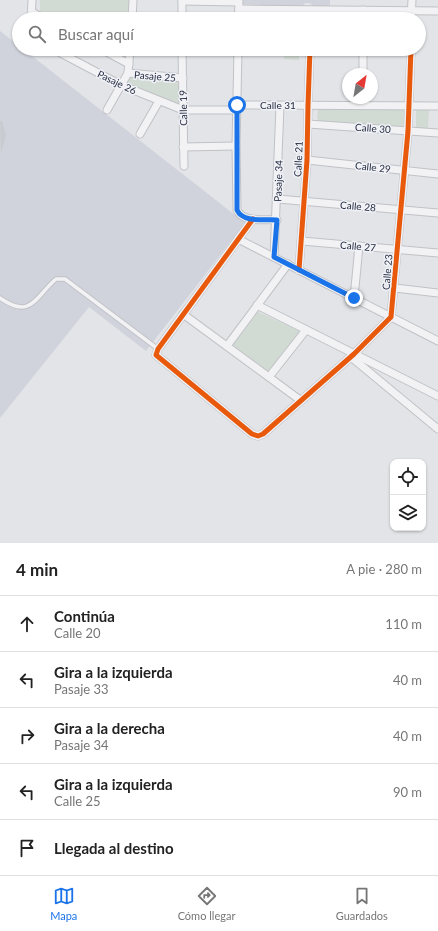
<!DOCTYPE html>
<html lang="es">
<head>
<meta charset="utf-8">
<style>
  :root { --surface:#fff; --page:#f2f2f2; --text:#222; --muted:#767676; --line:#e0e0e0; --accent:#1a73e8 }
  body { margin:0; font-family:Lato,sans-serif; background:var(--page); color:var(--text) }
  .controls { position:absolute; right:12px; bottom:12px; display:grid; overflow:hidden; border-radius:8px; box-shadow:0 1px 3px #0004 }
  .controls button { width:36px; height:36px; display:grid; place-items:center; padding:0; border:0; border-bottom:1px solid var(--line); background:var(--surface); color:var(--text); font:20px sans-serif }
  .compass { position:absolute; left:342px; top:68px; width:36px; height:36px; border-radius:50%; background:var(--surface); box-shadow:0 1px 3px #0004; rotate:31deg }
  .stop { position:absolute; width:12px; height:12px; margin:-9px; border:3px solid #1a73e8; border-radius:50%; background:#fff }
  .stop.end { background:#1a73e8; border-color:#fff; box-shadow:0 1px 4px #0008 }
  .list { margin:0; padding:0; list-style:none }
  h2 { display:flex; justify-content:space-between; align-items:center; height:52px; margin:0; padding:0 16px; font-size:17px }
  h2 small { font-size:13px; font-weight:400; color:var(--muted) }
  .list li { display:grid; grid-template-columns:26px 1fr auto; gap:12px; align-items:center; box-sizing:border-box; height:56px; padding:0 16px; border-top:1px solid var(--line) }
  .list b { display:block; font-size:15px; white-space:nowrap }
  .list p { margin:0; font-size:13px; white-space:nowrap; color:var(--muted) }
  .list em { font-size:13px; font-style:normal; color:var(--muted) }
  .icon { flex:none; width:22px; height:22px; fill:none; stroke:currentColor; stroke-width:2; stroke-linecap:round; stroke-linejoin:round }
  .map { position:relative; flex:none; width:438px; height:543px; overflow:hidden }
  .search { position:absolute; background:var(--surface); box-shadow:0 1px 3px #0004; left:12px; right:12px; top:12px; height:44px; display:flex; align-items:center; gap:10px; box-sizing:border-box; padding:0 14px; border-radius:22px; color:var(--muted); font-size:15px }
  .sheet { height:332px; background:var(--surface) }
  nav { display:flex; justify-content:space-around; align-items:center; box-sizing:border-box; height:56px; border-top:1px solid var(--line); background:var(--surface); font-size:11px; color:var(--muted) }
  nav a { display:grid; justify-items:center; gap:2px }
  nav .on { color:var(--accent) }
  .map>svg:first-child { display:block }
  .built { fill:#d0d3db }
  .green { fill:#d2dbd3 }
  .building { fill:#c8cbcf }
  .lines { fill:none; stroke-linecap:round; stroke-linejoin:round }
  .lane-casing { stroke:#c0c2c6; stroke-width:5.5 }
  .street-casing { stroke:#c0c2c6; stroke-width:9 }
  .lane { stroke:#f2f2f4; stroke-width:3.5 }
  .street { stroke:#f2f2f4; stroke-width:7 }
  .cycleway-casing { stroke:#f0f2f7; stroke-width:8 }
  .cycleway { stroke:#e8590c; stroke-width:5 }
  .route { stroke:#1a73e8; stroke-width:5 }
  .labels { text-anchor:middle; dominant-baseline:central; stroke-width:3; stroke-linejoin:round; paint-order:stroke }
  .street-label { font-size:10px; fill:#282f42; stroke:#f0f2f7 }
</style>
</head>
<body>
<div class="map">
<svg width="438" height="543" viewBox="0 0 438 543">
  <rect width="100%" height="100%" fill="#e2e4e8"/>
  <g class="built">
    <polygon points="243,0 330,0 330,6 313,6 310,3 305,3 302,7 243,4"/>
    <polygon points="0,31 19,46 19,49 23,49 245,223 146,351 89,307 0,418"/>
  </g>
  <g class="green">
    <polygon points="40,0 130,0 130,19 50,19 40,13"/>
    <polygon points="284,49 299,49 299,60 284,59"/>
    <path d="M130,76L175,80C181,85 179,95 179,102L178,104L129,84L128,82Z"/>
    <polygon points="320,108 402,108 405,111 404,124 401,128 319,121 317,118 318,109"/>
    <polygon points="416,109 429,110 428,129 416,128"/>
    <polygon points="258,312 304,333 272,375 232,344"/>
  </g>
  <polygon class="building" points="0,121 2,121 6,135 1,153"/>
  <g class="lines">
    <g class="lane-casing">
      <path id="lane" d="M0,298C31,320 35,297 56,279H65L158,349"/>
    </g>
    <g class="street-casing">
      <g id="street">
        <polyline points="182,0 182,19"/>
        <polyline points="182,1 239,2"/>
        <polyline points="239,9 438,11"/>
        <polyline points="32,12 45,19"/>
        <polyline points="31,19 32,0"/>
        <polyline points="132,19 133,0"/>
        <polyline points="238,19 239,5"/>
        <polyline points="311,19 312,10"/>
        <polyline points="363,19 363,10"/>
        <polyline points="411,19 412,0"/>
        <polyline points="53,49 121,85 183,110 237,110"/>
        <polyline points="101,49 129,64"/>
        <polyline points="182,49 184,166"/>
        <path d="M238,49L236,146L237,210C243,223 264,219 277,220"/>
        <polyline points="128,73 183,78"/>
        <polyline points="363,74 363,49"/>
        <polyline points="237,105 438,106"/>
        <polyline points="107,110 128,73 130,49"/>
        <polyline points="308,124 438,133"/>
        <polyline points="140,134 159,101"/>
        <polyline points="183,147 236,146"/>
        <polyline points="307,160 438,174"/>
        <polyline points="278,199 438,213"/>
        <polyline points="253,219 158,349 156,355 252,434 258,436 263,434 354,354 391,317 408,131 411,49"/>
        <polyline points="238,239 438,341"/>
        <polyline points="302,241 438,253"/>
        <polyline points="274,257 280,106"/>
        <polyline points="299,270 307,160 308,105 310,49"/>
        <polyline points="395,288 438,293"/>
        <polyline points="354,298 359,246"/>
        <polyline points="257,305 438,396"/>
        <polyline points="183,314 300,400"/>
        <polyline points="227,346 288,264"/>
        <polyline points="351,357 438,429"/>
        <polyline points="269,377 306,330"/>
      </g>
    </g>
    <use href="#lane" class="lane"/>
    <use href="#street" class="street"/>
    <g class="cycleway-casing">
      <g id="cycleway">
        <polyline points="253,219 158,349 156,355 252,434 258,436 263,434 354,354 391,317 408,131 411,49"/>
        <polyline points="299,270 307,160 308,105 310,49"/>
      </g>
    </g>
    <use href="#cycleway" class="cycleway"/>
  </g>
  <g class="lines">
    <path class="route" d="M237,105V210C243,223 264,219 277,220L274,257L354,298"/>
  </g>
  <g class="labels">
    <g class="street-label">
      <text transform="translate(155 76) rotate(5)">Pasaje 25</text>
      <text transform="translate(117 82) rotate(26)">Pasaje 26</text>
      <text x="278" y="105">Calle 31</text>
      <text transform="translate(183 108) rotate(-91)">Calle 19</text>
      <text transform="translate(373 128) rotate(4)">Calle 30</text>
      <text transform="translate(298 159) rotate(-88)">Calle 21</text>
      <text transform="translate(373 167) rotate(6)">Calle 29</text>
      <text transform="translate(278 181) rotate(-88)">Pasaje 34</text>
      <text transform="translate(358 206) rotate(5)">Calle 28</text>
      <text transform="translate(358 246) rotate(5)">Calle 27</text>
      <text transform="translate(387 272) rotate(-85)">Calle 23</text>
    </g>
  </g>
</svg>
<div class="controls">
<button><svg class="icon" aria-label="locate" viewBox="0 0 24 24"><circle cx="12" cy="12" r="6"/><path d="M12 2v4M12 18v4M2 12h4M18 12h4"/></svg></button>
<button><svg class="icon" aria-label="layers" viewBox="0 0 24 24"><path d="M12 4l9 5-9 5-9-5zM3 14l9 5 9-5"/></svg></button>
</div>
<svg class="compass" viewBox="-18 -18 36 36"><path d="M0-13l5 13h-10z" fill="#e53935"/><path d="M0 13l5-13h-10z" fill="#767676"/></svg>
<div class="stop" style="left:237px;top:105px"></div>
<div class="stop end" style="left:354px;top:298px"></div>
<div class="search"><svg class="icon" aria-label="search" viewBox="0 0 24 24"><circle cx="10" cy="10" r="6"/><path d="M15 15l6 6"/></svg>Buscar aquí</div>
</div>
<section class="sheet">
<h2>4 min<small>A pie · 280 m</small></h2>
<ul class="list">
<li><svg class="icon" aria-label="ahead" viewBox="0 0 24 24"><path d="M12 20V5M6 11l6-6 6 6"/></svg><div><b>Continúa</b><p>Calle 20</p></div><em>110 m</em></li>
<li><svg class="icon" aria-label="left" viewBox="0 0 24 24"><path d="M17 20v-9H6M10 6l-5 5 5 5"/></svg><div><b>Gira a la izquierda</b><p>Pasaje 33</p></div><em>40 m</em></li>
<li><svg class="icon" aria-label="right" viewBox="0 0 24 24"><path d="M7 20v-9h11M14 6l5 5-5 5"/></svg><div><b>Gira a la derecha</b><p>Pasaje 34</p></div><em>40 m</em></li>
<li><svg class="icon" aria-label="left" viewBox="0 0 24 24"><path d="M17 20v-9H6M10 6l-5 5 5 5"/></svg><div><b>Gira a la izquierda</b><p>Calle 25</p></div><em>90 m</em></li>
<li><svg class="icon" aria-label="arrive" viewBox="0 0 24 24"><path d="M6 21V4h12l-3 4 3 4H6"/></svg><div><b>Llegada al destino</b></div></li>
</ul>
</section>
<nav>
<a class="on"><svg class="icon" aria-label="map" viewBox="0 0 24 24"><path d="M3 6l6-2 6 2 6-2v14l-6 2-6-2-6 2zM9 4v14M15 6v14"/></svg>Mapa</a>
<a><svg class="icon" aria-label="directions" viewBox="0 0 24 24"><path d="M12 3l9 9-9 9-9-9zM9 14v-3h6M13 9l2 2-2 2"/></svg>Cómo llegar</a>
<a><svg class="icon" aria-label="saved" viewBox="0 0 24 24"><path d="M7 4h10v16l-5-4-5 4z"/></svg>Guardados</a>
</nav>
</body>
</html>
